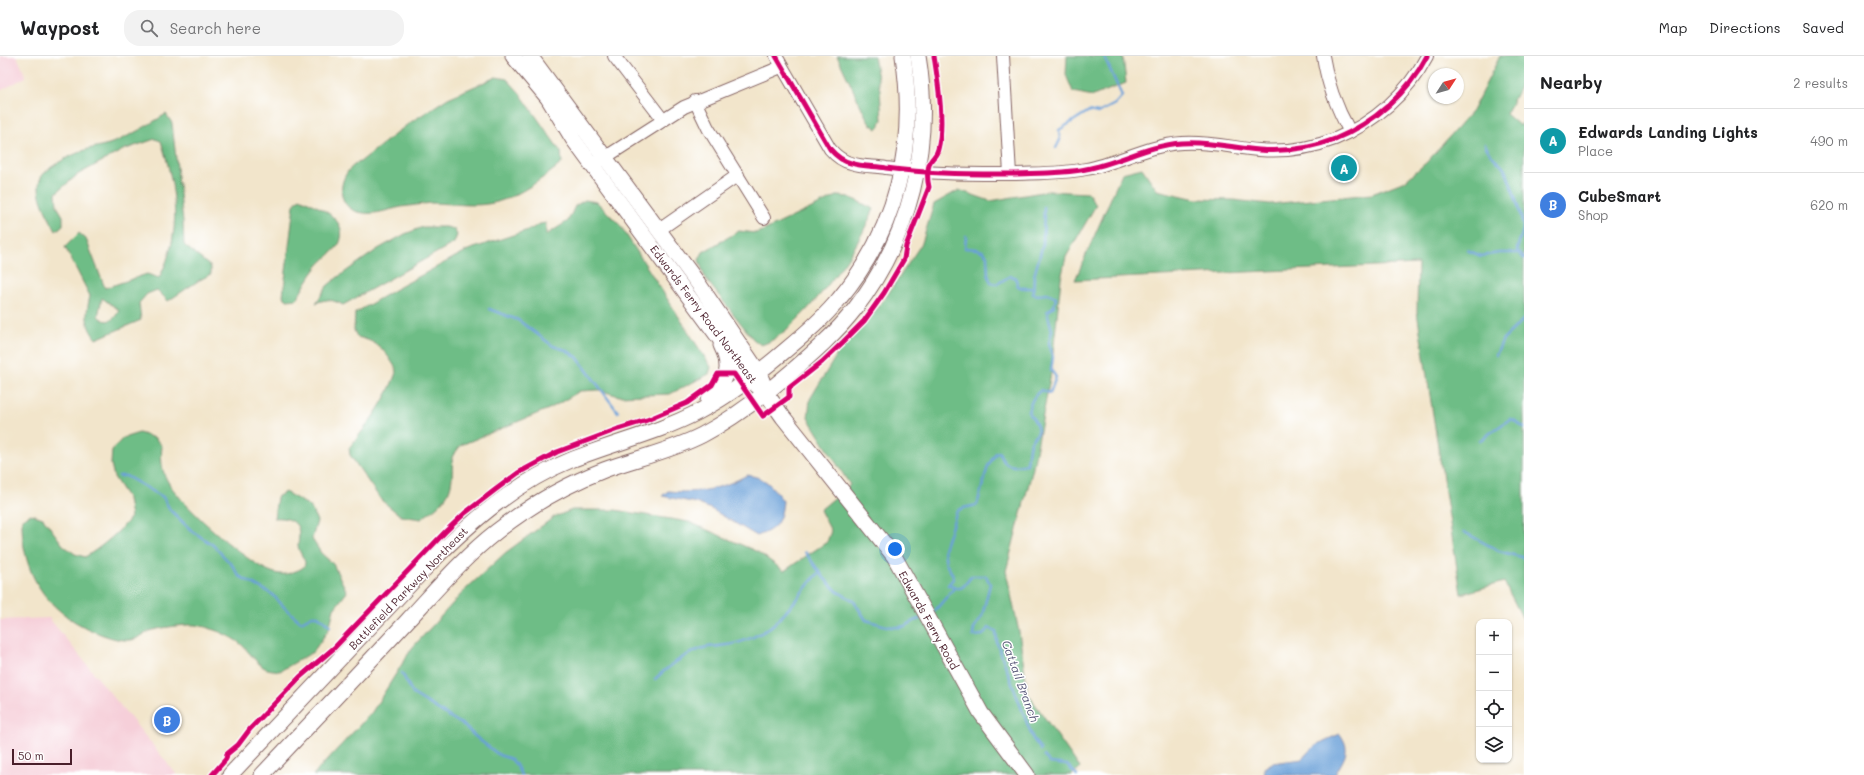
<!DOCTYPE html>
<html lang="en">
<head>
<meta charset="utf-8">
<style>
  :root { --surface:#fff; --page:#f2f2f2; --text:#202124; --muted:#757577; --line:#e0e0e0; --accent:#2563eb }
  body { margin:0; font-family:Mali,sans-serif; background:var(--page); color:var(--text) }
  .controls { position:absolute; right:12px; bottom:12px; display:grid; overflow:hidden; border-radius:8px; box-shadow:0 1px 3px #0004 }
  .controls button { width:36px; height:36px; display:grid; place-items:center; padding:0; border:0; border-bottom:1px solid var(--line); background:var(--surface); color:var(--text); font:20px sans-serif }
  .compass { position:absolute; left:1428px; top:12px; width:36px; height:36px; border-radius:50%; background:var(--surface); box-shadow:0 1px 3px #0004; rotate:54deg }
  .scale { position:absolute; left:12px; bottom:10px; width:60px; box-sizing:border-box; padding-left:4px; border:2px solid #4a1f2b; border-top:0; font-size:11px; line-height:14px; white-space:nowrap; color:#4a1f2b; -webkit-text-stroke:3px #fff; paint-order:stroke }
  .you { position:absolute; left:895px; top:493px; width:14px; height:14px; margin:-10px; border:3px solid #fff; border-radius:50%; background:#1a73e8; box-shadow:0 0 0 6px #1a73e833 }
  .badge { display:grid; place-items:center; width:26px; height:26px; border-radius:50%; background:var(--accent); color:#fff; font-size:13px; font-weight:700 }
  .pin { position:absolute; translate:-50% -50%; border:2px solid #fff; box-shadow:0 1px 4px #0006 }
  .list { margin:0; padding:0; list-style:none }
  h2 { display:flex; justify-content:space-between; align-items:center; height:52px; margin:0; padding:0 16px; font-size:17px }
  h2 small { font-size:13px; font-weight:400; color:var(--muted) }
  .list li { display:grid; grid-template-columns:26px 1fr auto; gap:12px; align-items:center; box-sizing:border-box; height:64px; padding:0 16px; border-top:1px solid var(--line) }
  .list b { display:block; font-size:15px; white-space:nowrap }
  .list p { margin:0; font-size:13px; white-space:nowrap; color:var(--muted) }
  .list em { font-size:13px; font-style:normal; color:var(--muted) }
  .icon { flex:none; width:22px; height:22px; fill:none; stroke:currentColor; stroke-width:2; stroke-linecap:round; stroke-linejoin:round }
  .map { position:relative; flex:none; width:1524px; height:719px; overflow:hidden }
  header { display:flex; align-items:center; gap:24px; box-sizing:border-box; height:56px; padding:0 20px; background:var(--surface); border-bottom:1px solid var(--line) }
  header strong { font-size:19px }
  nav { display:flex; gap:22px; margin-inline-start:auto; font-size:14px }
  .search { width:280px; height:36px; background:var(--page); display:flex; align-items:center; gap:10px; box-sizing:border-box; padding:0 14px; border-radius:16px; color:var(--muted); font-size:15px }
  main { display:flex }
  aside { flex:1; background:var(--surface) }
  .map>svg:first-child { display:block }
  .built { fill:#f6cfd9 }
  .forest { fill:#6ebd86; stroke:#5c6e58; fill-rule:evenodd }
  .water { fill:#6ba0d8; stroke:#5a6082 }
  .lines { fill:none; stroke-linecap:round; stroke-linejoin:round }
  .stream { stroke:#6ba0d8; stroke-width:2.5 }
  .minor-casing { stroke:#856463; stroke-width:14 }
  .major-casing { stroke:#856463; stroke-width:17 }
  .minor { stroke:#fff; stroke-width:12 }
  .major { stroke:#fff; stroke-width:15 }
  .cycleway-casing { stroke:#fff; stroke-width:8 }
  .cycleway { stroke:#d6006c; stroke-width:5 }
  .labels { text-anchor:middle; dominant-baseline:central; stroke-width:3; stroke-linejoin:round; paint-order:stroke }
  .street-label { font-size:11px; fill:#4a1f2b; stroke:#fff }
  .water-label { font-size:12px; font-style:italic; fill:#595979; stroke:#fff }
</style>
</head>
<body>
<header>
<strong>Waypost</strong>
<div class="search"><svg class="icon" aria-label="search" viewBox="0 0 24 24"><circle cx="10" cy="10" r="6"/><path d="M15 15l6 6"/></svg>Search here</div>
<nav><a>Map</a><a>Directions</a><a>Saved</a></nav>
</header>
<main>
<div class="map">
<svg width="1524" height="719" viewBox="0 0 1524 719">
  <rect width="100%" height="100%" fill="#fff"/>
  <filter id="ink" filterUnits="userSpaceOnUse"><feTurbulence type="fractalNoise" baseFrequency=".025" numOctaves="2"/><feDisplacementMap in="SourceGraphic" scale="8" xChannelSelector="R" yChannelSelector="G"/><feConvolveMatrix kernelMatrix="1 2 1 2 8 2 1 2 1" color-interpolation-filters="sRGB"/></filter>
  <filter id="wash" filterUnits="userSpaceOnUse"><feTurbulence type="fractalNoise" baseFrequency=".012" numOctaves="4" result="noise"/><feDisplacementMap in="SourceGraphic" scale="16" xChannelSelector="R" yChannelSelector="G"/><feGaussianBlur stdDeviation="0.9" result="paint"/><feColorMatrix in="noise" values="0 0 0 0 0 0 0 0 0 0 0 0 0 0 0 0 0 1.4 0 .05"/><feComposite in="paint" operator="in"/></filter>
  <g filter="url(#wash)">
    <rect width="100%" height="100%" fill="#f2e5cb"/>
    <g class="built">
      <polygon points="0,0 17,0 26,21 0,35"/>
      <polygon points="49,562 177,719 0,719 0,564"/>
    </g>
    <g class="forest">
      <polygon points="837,0 874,0 880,34 882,64 877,73 869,67"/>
      <polygon points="1067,0 1123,0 1126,27 1093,40 1073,36 1066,19"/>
      <polygon points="1500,0 1524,0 1520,31 1506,58 1520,70 1524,65 1524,565 1504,526 1461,538 1417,256 1418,208 1075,224 1122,117 1142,112 1157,134 1196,143 1233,144 1270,148 1372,138 1405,125 1427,106 1472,55"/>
      <path d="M496,21L507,23L519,36L561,96L562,107C544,122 519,140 497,146C476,152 452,147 430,147C423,148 416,149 409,150C392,151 376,161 358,156C332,149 340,113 360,106L408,68L448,42Z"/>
      <path d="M166,58L172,67L183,165L184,189L211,211V218L198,225L168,245L157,234L147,238L139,247L141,264L96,283C84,268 86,258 90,240L65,191L79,177L86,183L105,232L147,218L159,222C183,177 176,132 161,85L155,83L123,94L77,119L56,137L57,150L63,160V169L56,175C49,161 35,140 40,124C44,111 76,97 88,93C95,91 102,90 109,88C129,81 148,69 166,58ZM102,242L119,254C115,264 107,269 98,260Z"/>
      <polygon points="959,134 990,145 1048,135 1088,137 1096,149 1066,201 1061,223 1051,317 1033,412 1006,515 1019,576 1028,638 1080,712 1071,719 313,719 372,656 412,592 465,534 505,497 554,461 572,454 615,454 689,466 758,496 784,515 827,486 831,475 820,454 850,429 808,362 810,343 839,295 861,273 888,238 922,187 934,148"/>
      <path d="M837,140L849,141L874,153C866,169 859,186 849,200C833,224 789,282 761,289L753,283L705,222L699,204L703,196L739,175L756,177L765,174Z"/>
      <path d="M300,142C316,150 349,162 340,186C337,194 322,204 317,211C309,221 303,232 297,243L287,244L283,240L294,149Z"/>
      <path d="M585,144L597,146L620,169L711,311L709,318L670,338L619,340L599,334L580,335L551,352L461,389L452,401C454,436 449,443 421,463L401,460L381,444L350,399L349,392C369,367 387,344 397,314C385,295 380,286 357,281L354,274L355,257L394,234L468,194L531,173L540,168L546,167V179L568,165L575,150Z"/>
      <path d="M423,171H446L454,173L457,179L454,187L343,249C333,244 327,242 316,247L327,230L338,221L378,193L405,178Z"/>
      <path d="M139,377L155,382L162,390C161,400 161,410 165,420C174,444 243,503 267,514C276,518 284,520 293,516C316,509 299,502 298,489C298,486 299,483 299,480C300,464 286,461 274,462L277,441L285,436L310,450L317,465L312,483L321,497L333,508L347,536L334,553L329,573L313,596L280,615C275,614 267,614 263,611C255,605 249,596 242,589C232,580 208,570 195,569C186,568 158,572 150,575C144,578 137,583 131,584C118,585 105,580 93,575C44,554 21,515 22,463L31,458L43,462L63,489L75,498L85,501C99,493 122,474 131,461L128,443L114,421L111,408L112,394L123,382Z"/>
    </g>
    <g class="water">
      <path d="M747,419C767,422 771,429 783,445C781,465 777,473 757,480L711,453L696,447L662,440L668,435C696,438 722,433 747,419Z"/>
      <path d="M1340,678C1352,695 1344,702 1335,719H1265L1264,712L1272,707L1302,703C1313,689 1323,685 1340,678Z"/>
    </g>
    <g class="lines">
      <g class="stream">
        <path d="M1485,88C1489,100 1498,104 1505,114C1509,120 1524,167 1523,173C1522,180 1518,187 1517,194L1524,203"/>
        <polyline points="1056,92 1060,84 1059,74 1089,55 1098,57 1115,48 1122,40 1104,0"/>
        <polyline points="966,180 965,192 977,193 984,196 987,200 988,219 991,227 997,228 1010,220 1015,221 1018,230 1023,232 1033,232"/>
        <polyline points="1467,194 1481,200 1499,197 1518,197"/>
        <polyline points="489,253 518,264 553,290 566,294 577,301 618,356"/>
        <polyline points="1496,299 1503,283 1524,263"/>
        <polyline points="1479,385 1510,363 1514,364 1524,372"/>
        <polyline points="119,420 126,420 163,441 170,454 192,475 213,489 232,509 239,520 272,538 286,553 301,566 312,560 318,560 330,570"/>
        <polyline points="1464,476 1499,495 1524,502"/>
        <path d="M805,496L824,522L838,536L853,544L866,564C877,567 893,574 905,570C910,568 914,564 920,563"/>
        <polyline points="933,557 954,532"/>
        <polyline points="402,617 413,638 463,669 477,682 499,699 511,703 516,709 521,719"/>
        <path d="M655,623C670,609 687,596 707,591C711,590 715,591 719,590C735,589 749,584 763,576C786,562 800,535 820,516"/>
        <path d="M1041,694L1033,683L997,587L996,575L989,572L983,579L973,580L974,572L982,560L990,528L986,520H972C962,530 965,536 948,529L953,523V519L946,508L944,493L957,455L963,452L977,449L988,410L996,397L999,396C1004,411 1013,412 1027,408C1029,395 1027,386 1038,377C1038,368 1033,362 1028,356C1030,347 1034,339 1041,334L1050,337L1056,321L1051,314L1053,301L1049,287L1052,274L1047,256L1054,250L1056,242C1045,234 1044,241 1033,238L1034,220L1043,188L1044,151"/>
        <polyline points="1044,700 1050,707 1067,709 1077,719"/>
      </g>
    </g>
  </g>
  <g filter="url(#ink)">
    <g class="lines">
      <g class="minor-casing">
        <g id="minor">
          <polyline points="614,0 663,64"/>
          <path d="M776,0L830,93C836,100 842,105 851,107C862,111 875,110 886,112C928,118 969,118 1012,118C1036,117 1061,118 1086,113C1119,107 1148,89 1182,87C1209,85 1233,92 1259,94C1284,96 1312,92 1335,83C1374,67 1408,37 1427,0"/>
          <polyline points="1003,0 1010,118"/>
          <path d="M1323,0C1327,26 1337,53 1350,76"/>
          <polyline points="695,45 708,72 764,162"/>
          <polyline points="598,106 684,51 781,11"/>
          <polyline points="659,174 738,119"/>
        </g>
      </g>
      <g class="major-casing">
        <g id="major">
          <polyline points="513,0 548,42 573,83 750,324 766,337 783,361 894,500 981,657 1027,719"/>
          <polyline points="530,0 700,230 759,317 763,327"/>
          <path d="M708,345C725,327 734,314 721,289"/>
          <path d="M230,719L432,505C473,464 517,426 571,404C613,387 658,377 698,356C731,339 759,317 787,293C805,278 824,262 839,243C897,174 917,88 903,0"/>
          <path d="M262,719C311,667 360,616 408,564C436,534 464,501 496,476C529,450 565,429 604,414C637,402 671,395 702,379C734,362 763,340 791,316C813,297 836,277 854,254C910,182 933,90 918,0"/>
        </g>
      </g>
      <use href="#minor" class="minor"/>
      <use href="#major" class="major"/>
      <g class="cycleway-casing">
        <g id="cycleway">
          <path d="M776,0L830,93C836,100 842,105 851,107C862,111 875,110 886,112C928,118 969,118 1012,118C1036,117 1061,118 1086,113C1119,107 1148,89 1182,87C1209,85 1233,92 1259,94C1284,96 1312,92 1335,83C1374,67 1408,37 1427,0"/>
          <path d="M212,719L226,703L227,698L238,689L250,673L300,621L334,592L445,476L465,457L495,434L518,417L557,396L618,373L647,364L687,347L712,329L718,318H734L763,360L789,341V332L822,306L843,286L864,265L884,237L904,203L906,190L929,131C927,124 927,113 930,106C933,101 937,99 938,93C945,67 938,27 934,0"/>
        </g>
      </g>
      <use href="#cycleway" class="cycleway"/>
    </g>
  </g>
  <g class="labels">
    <g class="street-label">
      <text transform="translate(704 258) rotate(53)">Edwards Ferry Road Northeast</text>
      <text transform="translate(408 532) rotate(-46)">Battlefield Parkway Northeast</text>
      <text transform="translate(929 564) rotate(61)">Edwards Ferry Road</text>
    </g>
    <g class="water-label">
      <text transform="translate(1021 625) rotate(70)">Cattail Branch</text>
    </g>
  </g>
</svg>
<div class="controls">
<button>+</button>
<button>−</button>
<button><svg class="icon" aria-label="locate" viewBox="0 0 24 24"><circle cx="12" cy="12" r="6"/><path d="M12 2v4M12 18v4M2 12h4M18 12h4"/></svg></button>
<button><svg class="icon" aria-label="layers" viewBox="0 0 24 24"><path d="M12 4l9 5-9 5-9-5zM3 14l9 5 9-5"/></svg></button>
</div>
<svg class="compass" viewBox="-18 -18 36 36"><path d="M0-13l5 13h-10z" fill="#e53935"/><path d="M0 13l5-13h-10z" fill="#757577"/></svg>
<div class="scale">50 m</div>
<div class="you"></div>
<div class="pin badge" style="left:1344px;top:112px;background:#0f9aa8">A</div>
<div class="pin badge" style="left:167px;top:664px;background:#3f7fe0">B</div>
</div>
<aside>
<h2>Nearby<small>2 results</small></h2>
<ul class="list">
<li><span class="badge" style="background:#0f9aa8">A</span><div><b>Edwards Landing Lights</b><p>Place</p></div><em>490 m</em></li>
<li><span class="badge" style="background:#3f7fe0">B</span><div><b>CubeSmart</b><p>Shop</p></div><em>620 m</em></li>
</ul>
</aside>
</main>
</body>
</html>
